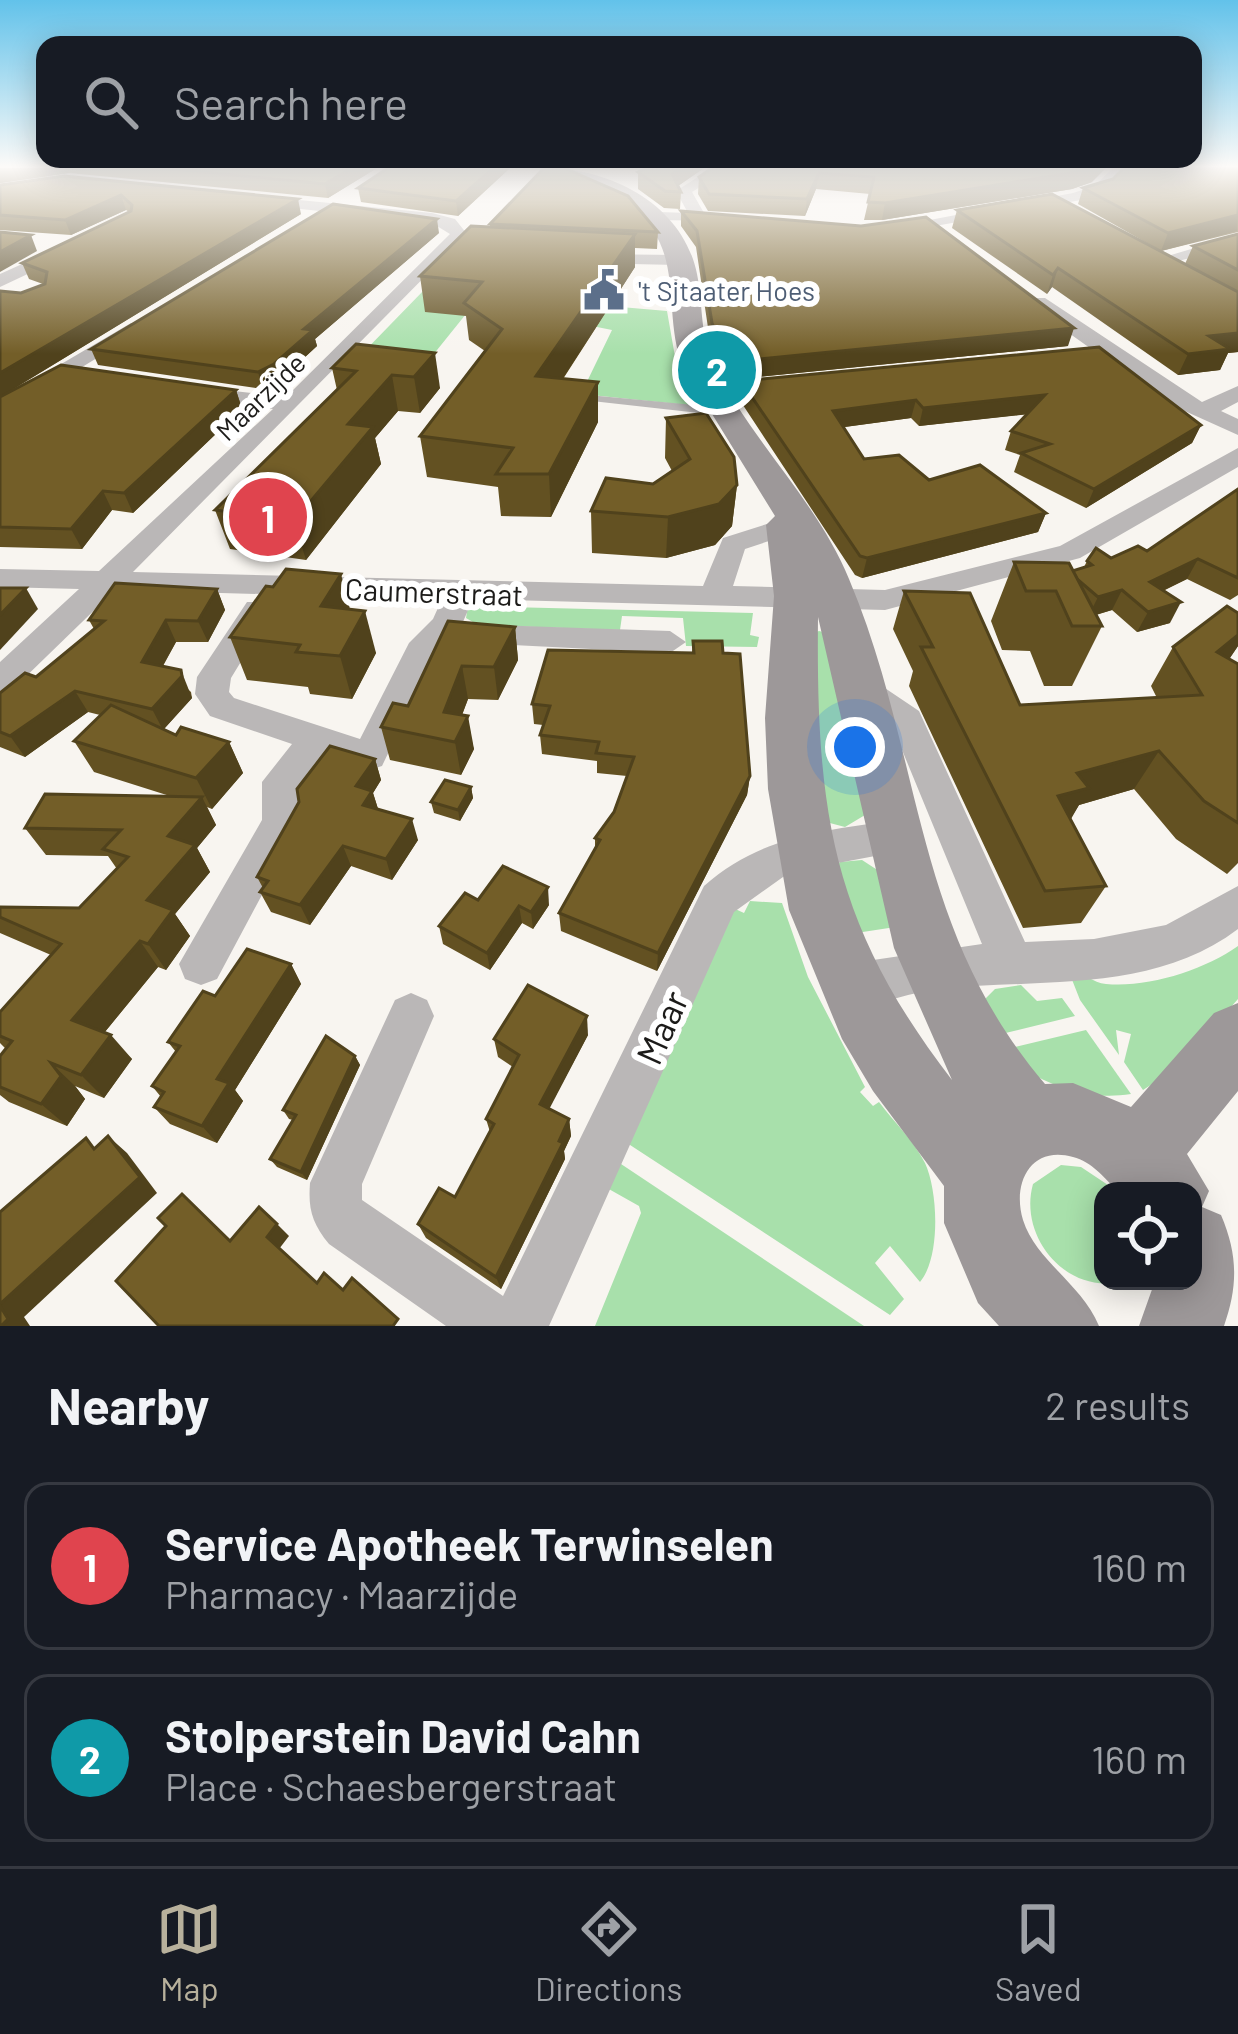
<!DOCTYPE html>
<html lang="en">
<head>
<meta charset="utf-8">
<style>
  :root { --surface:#171b24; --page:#20242c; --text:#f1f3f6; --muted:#9ea1a6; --line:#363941; --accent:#b8b19c }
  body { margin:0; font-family:Barlow,sans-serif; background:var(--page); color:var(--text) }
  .controls { position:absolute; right:36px; bottom:36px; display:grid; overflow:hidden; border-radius:24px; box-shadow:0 6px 30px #0003 }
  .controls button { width:108px; height:108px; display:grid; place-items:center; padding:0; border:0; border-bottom:3px solid var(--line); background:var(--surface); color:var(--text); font:60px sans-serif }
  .you { position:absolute; left:855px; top:747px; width:42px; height:42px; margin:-30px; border:9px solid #fff; border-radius:50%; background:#1a73e8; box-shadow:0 0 0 18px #1a73e833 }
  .badge { display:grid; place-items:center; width:78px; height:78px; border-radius:50%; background:var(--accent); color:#fff; font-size:39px; font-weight:700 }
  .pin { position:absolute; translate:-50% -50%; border:6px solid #fff; box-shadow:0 3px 12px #0006 }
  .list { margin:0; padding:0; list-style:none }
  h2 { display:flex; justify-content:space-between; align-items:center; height:156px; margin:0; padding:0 48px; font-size:51px }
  h2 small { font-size:39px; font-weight:400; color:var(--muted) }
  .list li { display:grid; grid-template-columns:78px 1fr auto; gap:36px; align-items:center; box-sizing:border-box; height:168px; margin:0 24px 24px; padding:0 24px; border:3px solid var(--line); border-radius:24px }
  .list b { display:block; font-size:45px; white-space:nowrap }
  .list p { margin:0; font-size:39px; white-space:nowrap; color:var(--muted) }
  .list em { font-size:39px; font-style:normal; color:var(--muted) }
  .icon { flex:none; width:66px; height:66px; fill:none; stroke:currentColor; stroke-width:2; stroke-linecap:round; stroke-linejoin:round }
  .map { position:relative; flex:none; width:1238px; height:1326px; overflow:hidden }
  .search { position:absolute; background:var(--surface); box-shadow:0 6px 30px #0003; left:36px; right:36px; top:36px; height:132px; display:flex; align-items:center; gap:30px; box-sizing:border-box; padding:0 42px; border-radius:24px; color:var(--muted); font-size:45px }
  .sheet { height:540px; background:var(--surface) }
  nav { display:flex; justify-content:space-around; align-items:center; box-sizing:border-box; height:168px; border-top:3px solid var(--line); background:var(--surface); font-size:33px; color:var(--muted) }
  nav a { display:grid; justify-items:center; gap:6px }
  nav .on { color:var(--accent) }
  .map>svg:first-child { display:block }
  .green { fill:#a8e0ab }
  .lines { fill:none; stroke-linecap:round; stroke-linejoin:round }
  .lane { fill:#bab7b7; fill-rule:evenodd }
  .street { fill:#bab7b7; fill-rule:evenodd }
  .secondary { fill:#9d9899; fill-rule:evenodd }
  .wall { fill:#635122 }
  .shaded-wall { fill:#50421c }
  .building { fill:#735e28; stroke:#50421c; stroke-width:3 }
  .labels { text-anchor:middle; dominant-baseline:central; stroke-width:12; stroke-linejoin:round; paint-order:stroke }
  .far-service-label { font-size:27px; fill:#4e5e75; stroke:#fff; text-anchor:start }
  .far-street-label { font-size:27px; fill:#1c1b19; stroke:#fff }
  .street-label { font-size:30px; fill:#1c1b19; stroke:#fff }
  .near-street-label { font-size:36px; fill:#1c1b19; stroke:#fff }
</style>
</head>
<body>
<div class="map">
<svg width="1238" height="1326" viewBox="0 0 1238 1326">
  <rect width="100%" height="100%" fill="#f8f5f0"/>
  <g class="green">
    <polygon points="424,290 667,311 677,368 697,406 581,394 612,330 597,327 466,314 429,360 355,361"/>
    <polygon points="468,606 753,613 750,635 759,637 757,647 686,646 683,618 622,616 620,630 478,625 466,618"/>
    <polygon points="819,631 827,633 865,815 845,827 826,822 811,634"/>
    <polygon points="862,860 882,873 902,926 843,935 829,872 840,862"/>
    <path d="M750,901L782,903L808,977L865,1087L860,1092L873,1106L879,1102C894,1122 914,1141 925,1163C938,1191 941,1257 920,1282L890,1246L875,1263L904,1299L890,1315L627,1143L733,908L744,913Z"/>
    <path d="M1238,946V999L1177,1068L1143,1090L1124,1062L1131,1034L1116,1030L1119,1055L1080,1000L1069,972C1084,971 1092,983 1106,984C1148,988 1204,970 1238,946Z"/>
    <polygon points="1021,985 1037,1001 1062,998 1075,1016 989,1037 984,1000 995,989"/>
    <path d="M1086,1030L1131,1094C1080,1102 1037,1081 998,1051Z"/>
    <polygon points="618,1162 864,1326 595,1326 641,1213 639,1206 607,1188"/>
    <path d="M1061,1165L1081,1167L1117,1191H1103V1281H1123C1067,1296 1018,1237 1033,1184Z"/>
  </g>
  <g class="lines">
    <polygon class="lane" points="578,394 726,408 732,412 726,416 574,399 574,395"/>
    <g class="street">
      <polygon points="712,168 730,168 692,192 704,213 731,215 731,221 654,220 660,212 688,213 676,191"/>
      <polygon points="1113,168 1129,168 1104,192 1081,200 890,234 882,229 1073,193 1094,186"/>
      <polygon points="48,169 58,184 44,178 0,188 0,180"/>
      <polygon points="258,196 432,213 455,219 467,234 133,572 703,586 723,538 786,518 796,520 796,532 745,549 733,586 885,590 1060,546 1238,448 1238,467 1080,558 885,610 473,599 462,624 670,631 686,642 670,653 471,643 456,633 438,649 382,766 369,770 324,755 300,786 301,822 217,979 201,985 185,979 179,964 262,820 262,782 292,744 210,716 195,694 197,677 247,602 269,602 273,609 231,678 229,692 234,698 360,739 409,643 433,619 442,599 115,590 12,690 0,694 0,662 79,589 0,587 0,569 99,571 273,409 189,396 189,386 286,397 450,234 432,223 253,204"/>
      <polygon points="1238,235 1238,245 1160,266 1151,261"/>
      <polygon points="62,246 71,251 68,255 0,287 0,274"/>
      <polygon points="590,254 678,255 687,260 678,265 584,263 581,259"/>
      <polygon points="1031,298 1045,298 1202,402 1238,386 1238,402 1221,411 1238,419 1238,435 1167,403 1031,306"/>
      <polygon points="131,323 141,329 138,333 0,417 0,400"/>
      <path d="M858,670L919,711L1025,942L1094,939L1166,925L1238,886V929C1152,994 1040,978 940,989C905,992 863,1014 830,1001L823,986L830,971L846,964L982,944L893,728L841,682Z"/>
      <path d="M893,821L907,826L913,838L907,850L790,872L734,912L549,1326H446L329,1244C312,1223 308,1209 310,1183L395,1000L411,993L427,1000L434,1016L362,1184V1200L503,1296L704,886C759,837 823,830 893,821Z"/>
    </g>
    <path class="secondary" d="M545,168C610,168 683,204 697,274C703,303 700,336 713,363C750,440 816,499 849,579C924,757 911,927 1045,1084L1073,1083L1131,1107L1214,1013L1238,1003V1091L1187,1154L1209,1191L1202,1207L1221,1215C1238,1255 1238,1286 1224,1326H1139L1155,1281H1193V1191H1117C1104,1177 1092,1162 1073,1157C1030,1145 1012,1184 1023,1220C1036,1261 1081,1283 1099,1326H999L978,1303L944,1223V1186L873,1091L842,1039L789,910L768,789L765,718L774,596L766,525L775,516L683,367C661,313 687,247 631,209C605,191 569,187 545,168ZM818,617L894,948L952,1080C831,923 816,810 818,617Z"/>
  </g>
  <g class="wall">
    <polygon points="0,168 377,168 328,198 69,173 0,183"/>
    <polygon points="510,168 458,216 361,202 358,188"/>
    <polygon points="704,168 678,186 681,192 680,209 664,208 638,189 638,172"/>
    <polygon points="712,168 1092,182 1072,189 882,220 864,220 870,194 816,189 805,216 708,211 698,194 699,177"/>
    <polygon points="1238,168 1238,232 1161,251 1078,204 1083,188 1113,179"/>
    <polygon points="0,185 301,214 2,396 236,390 242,409 133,513 112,510 82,549 0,547 0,291 21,293 43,284 29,279 22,263 129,212 126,210 71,235 0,230"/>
    <polygon points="957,210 1185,264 1193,246 1238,234 1238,352 1228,353 1220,370 1178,375 1052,287 1047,294 952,228"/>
    <polygon points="681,211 1068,346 727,380 710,341 696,247 681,226"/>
    <polygon points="490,224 658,232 657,249 635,248 635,267 563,379 598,382 598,422 551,517 501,516 498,487 427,477 420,436 485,351 469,340 466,316 425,312 420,276 490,227"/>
    <polygon points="439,233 315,339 317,346 279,381 263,389 98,365 91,349"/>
    <polygon points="356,344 440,388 420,413 398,411 375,438 381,464 306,560 230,549 215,510 337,390 332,368"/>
    <polygon points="741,381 1201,425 1192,443 1086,508 1014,472 1020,455 1005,450 1011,431 1027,414 919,426 911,418 844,427 864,459 929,480 1046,513 1038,532 862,578 855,575 739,399"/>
    <polygon points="666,418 737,485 732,526 715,545 666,558 592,553 591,511 653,484 672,471 665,458"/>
    <polygon points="1238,489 1238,595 1230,600 1187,579 1163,591 1170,623 1137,632 1112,610 1096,615 1102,626 1072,686 1044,686 1030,651 1002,650 991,621 1014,562 1072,571 1084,567 1087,561 1147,551"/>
    <polygon points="217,589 225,610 208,642 176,642 163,666 191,692 192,698 164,729 176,735 229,742 243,773 212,809 207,807 216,825 197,848 210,872 175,914 190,936 166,970 158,967 104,1033 132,1059 104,1098 75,1086 85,1099 67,1126 9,1102 0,1095 0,1056 6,1049 0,1043 0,1012 51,955 0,933 0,907 79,908 117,869 108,856 46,855 25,828 173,797 94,772 74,741 100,715 88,712 25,757 0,747 0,693 36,677 94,629 89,620"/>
    <polygon points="904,591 1020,705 1157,698 1151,686 1173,647 1238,613 1238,646 1229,659 1238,664 1238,863 1227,874 1176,839 1134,789 1079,805 1070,819 1106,886 1081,923 1023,928 909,686 913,671 893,629"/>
    <polygon points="350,609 376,653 352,699 310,694 308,687 247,680 230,637"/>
    <polygon points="515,627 518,660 498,700 468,699 462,715 474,749 461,775 390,760 381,727"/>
    <polygon points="693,641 723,653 750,776 747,795 657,971 561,931 559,913 595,848 595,838 614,812 627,776 597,773 597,761 542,754 540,735 543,725 534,724 532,704 692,653"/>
    <polygon points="375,759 381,780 373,793 378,809 418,840 392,880 351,866 310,925 271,912 260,892 263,888 257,877"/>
    <polygon points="471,787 473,798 460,821 434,813 431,802"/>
    <polygon points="478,900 549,905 533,929 522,923 490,970 443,944 439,926"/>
    <polygon points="291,964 301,984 235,1090 243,1101 217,1143 170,1124 154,1107 161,1097 152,1086 176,1052 168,1042 215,996"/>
    <polygon points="588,1035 549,1108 569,1119 571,1136 564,1151 565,1159 501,1289 426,1238 418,1224 455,1197 490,1132 486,1119 513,1067 498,1057 494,1039"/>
    <polygon points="355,1056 360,1065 307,1180 277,1167 270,1159 293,1120 289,1119 283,1110"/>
  </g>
  <g class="shaded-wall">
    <polygon points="0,168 68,168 69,173 0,183"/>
    <polygon points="352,168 377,168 328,198 325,184"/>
    <polygon points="493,168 510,168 458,216 456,201"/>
    <polygon points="680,168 704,168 672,190 672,174"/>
    <polygon points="1089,168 1106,168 1092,182 1072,189 882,220 885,203"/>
    <polygon points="819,173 816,189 805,216 807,199"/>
    <polygon points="121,195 126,210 71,235 65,220"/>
    <polygon points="298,199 301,214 0,397 0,373"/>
    <polygon points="1238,215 1237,231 1161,251 1168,233"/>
    <polygon points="437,219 439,233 315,339 317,346 279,381 263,389 258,372 304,329"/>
    <polygon points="635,234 635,267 539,415 536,376"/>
    <polygon points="31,235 37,251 0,272 0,252"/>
    <polygon points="1058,268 1052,287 1047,294 1053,275"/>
    <polygon points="1074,328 1068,346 727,380 729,362"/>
    <polygon points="1238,333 1238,352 1228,353 1220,370 1178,375 1188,354 1209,336"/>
    <polygon points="435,353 440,388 420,413 414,377"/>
    <polygon points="392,375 398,411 375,438 381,464 306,560 294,521 348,424"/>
    <polygon points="598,382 598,422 551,517 549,474"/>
    <polygon points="236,390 242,409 133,513 124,493"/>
    <polygon points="1045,395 1039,413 919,426 923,408"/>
    <polygon points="916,400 911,418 830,429 833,411"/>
    <polygon points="1201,425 1192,443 1086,508 1094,489"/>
    <polygon points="737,485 732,526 715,545 666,558 668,517"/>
    <polygon points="103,491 112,510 82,549 71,529"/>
    <polygon points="1046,513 1038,532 862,578 867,558"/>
    <polygon points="1198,559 1187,579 1139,602 1150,582"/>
    <polygon points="341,574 352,617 321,606"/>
    <polygon points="26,588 38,609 0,650 0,615"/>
    <polygon points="217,589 225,610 208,642 198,621"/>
    <polygon points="1122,590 1112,610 1088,617 1098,597"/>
    <polygon points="1181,602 1170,623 1137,632 1148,612"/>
    <polygon points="365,611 376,653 352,699 340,656"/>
    <polygon points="166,620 176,642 153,683 142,662"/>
    <polygon points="515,627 518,660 498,700 494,667"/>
    <polygon points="1238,635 1238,646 1228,661 1217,652"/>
    <polygon points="462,666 468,699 452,741 444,712"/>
    <polygon points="181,670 192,698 163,730 152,709"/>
    <polygon points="75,691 88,712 25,757 10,736"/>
    <polygon points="468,716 474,749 461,775 455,742"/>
    <polygon points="229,742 243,773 212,809 196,778"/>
    <polygon points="1159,751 1134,789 1079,805 1067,826 1058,796 1077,773"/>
    <polygon points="375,759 381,780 373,793 379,812 370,826 356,786"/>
    <polygon points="750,776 747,795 657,971 658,953"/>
    <polygon points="471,787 473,798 460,821 458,810"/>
    <polygon points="202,797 216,825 197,848 210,872 175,914 190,936 166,970 148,944 147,900 168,836"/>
    <polygon points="412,819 418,840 392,880 386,859"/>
    <polygon points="343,846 351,866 310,925 300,905"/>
    <polygon points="548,887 549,905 533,929 531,912"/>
    <polygon points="519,906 522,923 490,970 487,953"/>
    <polygon points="140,941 158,967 95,1044 72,1020"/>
    <polygon points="291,964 301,984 235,1090 243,1101 217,1143 202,1126 217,1079"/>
    <polygon points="587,1016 588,1035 543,1121 540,1104"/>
    <polygon points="111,1035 132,1059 104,1098 81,1075"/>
    <polygon points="355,1056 360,1065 307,1180 301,1172"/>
    <polygon points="51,1063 75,1086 85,1099 67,1126 41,1104"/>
    <polygon points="569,1119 571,1136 564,1151 565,1159 501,1289 496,1277"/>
    <polygon points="108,1136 127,1153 157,1193 24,1317 30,1326 1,1326 0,1304"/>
    <polygon points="277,1224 289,1236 279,1249 267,1237"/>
  </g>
  <g class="building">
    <polygon points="162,168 352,168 325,184"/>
    <polygon points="388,168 493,168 456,201 358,188"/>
    <polygon points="544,168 564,168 628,196 658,232 490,224"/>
    <polygon points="647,168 680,168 672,174 681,192 665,191 638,172"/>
    <polygon points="712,168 1089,168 1077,172 885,203 868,202 874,177 819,173 807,199 709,194 699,177"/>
    <polygon points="1124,168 1238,168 1238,215 1168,233 1083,188 1113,179"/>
    <polygon points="64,176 298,199 0,373 0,291 21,293 45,284 47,272 22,263 131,211 132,205 121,195 65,220 0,215 0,185"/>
    <polygon points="1052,194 1238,292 1238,333 1209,336 1230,349 1188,354 1058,268 1053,275 957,210"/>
    <polygon points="333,204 437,219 304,329 313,330 274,364 258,372 91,349"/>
    <polygon points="681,211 861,226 926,217 1074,328 729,362 712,323 697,231"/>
    <polygon points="471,226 635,234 536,376 598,382 549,474 496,474 513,448 420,436 502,329 464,303 482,282 420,276"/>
    <polygon points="0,232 31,235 0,252"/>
    <polygon points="1238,234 1238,270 1193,246"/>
    <polygon points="356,344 435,353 414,377 392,375 348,424 373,427 294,521 215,510 356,371 332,368"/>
    <polygon points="1099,347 1201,425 1094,489 1021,453 1050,444 1011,431 1045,395 923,408 916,400 833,411 864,459 899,455 929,480 980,465 1046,513 867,558 860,556 741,381"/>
    <polygon points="61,365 236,390 124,493 103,491 71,529 0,527 0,397"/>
    <polygon points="706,413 734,457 737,485 719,504 668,517 591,511 606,478 653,484 690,459 666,418"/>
    <polygon points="1238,489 1238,578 1198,559 1150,582 1181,602 1148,612 1122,590 1098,597 1077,579 1072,571 1092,565 1087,561 1096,548 1111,558 1138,546 1147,551"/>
    <polygon points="1014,562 1069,563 1102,626 1072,626 1056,591 1026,591"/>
    <polygon points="286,569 341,574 321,606 365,611 340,656 296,652 300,645 230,637 266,586 273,587"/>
    <polygon points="115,583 217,589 198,621 166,620 142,662 181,670 182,676 152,709 75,691 10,736 0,732 0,693 25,673 36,677 104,621 89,620"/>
    <polygon points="0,588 26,588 0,615"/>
    <polygon points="904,591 970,593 1020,705 1202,695 1173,647 1227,606 1238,613 1238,635 1217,652 1238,664 1238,823 1204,801 1159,751 1077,773 1089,788 1058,796 1106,886 1045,891 921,647 933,647"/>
    <polygon points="448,621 515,627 494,667 462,666 444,712 468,716 455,742 381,727 393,703 408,706"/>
    <polygon points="693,641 722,641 723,653 740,654 750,776 658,953 559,913 600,840 595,838 614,812 634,757 596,753 599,742 540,735 550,706 532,704 548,650 694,653"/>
    <polygon points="111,705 176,735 181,727 229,742 196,778 74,741"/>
    <polygon points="330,746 375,759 356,786 372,791 363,805 412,819 386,859 343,846 300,905 260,892 268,881 257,877 299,802 297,789"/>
    <polygon points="445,780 471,787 458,810 431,802"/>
    <polygon points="45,794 202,797 168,836 195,845 147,900 173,910 148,944 140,941 72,1020 111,1035 81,1075 51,1063 61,1076 41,1104 0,1087 0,1056 12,1041 0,1036 0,1012 61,944 0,917 0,907 79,908 128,857 103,849 121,830 25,828"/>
    <polygon points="503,866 548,887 531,912 519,906 487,953 439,926 465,893 478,900"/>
    <polygon points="247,949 291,964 217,1079 229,1083 202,1126 154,1107 164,1092 152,1086 180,1046 168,1042 203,991 215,996"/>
    <polygon points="528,985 587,1016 540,1104 569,1119 559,1141 563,1143 496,1277 418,1224 439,1188 455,1197 494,1124 486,1119 519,1055 494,1039"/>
    <polygon points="326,1036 355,1056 301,1172 270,1159 296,1115 283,1110"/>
    <polygon points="108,1136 140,1177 0,1304 0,1212 86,1138 94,1149"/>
    <polygon points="182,1194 230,1241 259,1207 277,1224 267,1237 317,1283 324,1273 343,1290 352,1278 398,1319 393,1326 159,1326 116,1281 166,1226 158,1218"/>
    <polygon points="0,1306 8,1319 1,1326 0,1326"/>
  </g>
  <linearGradient id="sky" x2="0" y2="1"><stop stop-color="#62c2ea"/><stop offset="0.47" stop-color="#fcfaf8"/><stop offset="1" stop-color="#fcfaf8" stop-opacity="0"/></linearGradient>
  <rect width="1238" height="354" fill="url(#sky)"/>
  <defs>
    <g id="civic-bare" transform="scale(3.24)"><path d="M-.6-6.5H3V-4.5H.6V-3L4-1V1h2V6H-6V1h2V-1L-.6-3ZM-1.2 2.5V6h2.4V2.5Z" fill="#5c6f8a" stroke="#fff" stroke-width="2.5" paint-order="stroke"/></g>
  </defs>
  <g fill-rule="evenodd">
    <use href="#civic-bare" x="604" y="290"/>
  </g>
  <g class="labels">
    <g class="far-service-label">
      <text x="638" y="290">'t Sjtaater Hoes</text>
    </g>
    <g class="far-street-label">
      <text transform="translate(260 396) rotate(-44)">Maarzijde</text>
    </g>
    <g class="street-label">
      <text transform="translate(434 591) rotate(2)">Caumerstraat</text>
    </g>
    <g class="near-street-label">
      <text transform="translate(661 1027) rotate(-66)">Maar</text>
    </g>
  </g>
</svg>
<div class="controls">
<button><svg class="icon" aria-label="locate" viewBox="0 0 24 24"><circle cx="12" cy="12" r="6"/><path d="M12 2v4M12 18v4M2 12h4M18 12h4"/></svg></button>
</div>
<div class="you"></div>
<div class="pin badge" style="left:268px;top:517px;background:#e0444e">1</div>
<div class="pin badge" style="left:717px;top:370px;background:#0f9aa8">2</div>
<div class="search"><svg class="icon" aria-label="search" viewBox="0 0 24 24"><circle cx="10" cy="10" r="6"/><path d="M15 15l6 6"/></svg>Search here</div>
</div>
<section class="sheet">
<h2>Nearby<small>2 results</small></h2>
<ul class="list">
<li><span class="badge" style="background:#e0444e">1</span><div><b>Service Apotheek Terwinselen</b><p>Pharmacy · Maarzijde</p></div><em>160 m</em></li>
<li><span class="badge" style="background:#0f9aa8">2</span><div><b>Stolperstein David Cahn</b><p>Place · Schaesbergerstraat</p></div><em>160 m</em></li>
</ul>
</section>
<nav>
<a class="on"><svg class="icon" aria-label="map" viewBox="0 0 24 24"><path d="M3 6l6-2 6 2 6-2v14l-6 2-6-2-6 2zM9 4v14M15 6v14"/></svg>Map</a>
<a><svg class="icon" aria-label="directions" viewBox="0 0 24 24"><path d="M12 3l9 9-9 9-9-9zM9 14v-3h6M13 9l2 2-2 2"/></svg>Directions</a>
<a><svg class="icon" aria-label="saved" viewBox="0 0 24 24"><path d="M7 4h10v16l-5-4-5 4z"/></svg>Saved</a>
</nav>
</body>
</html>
